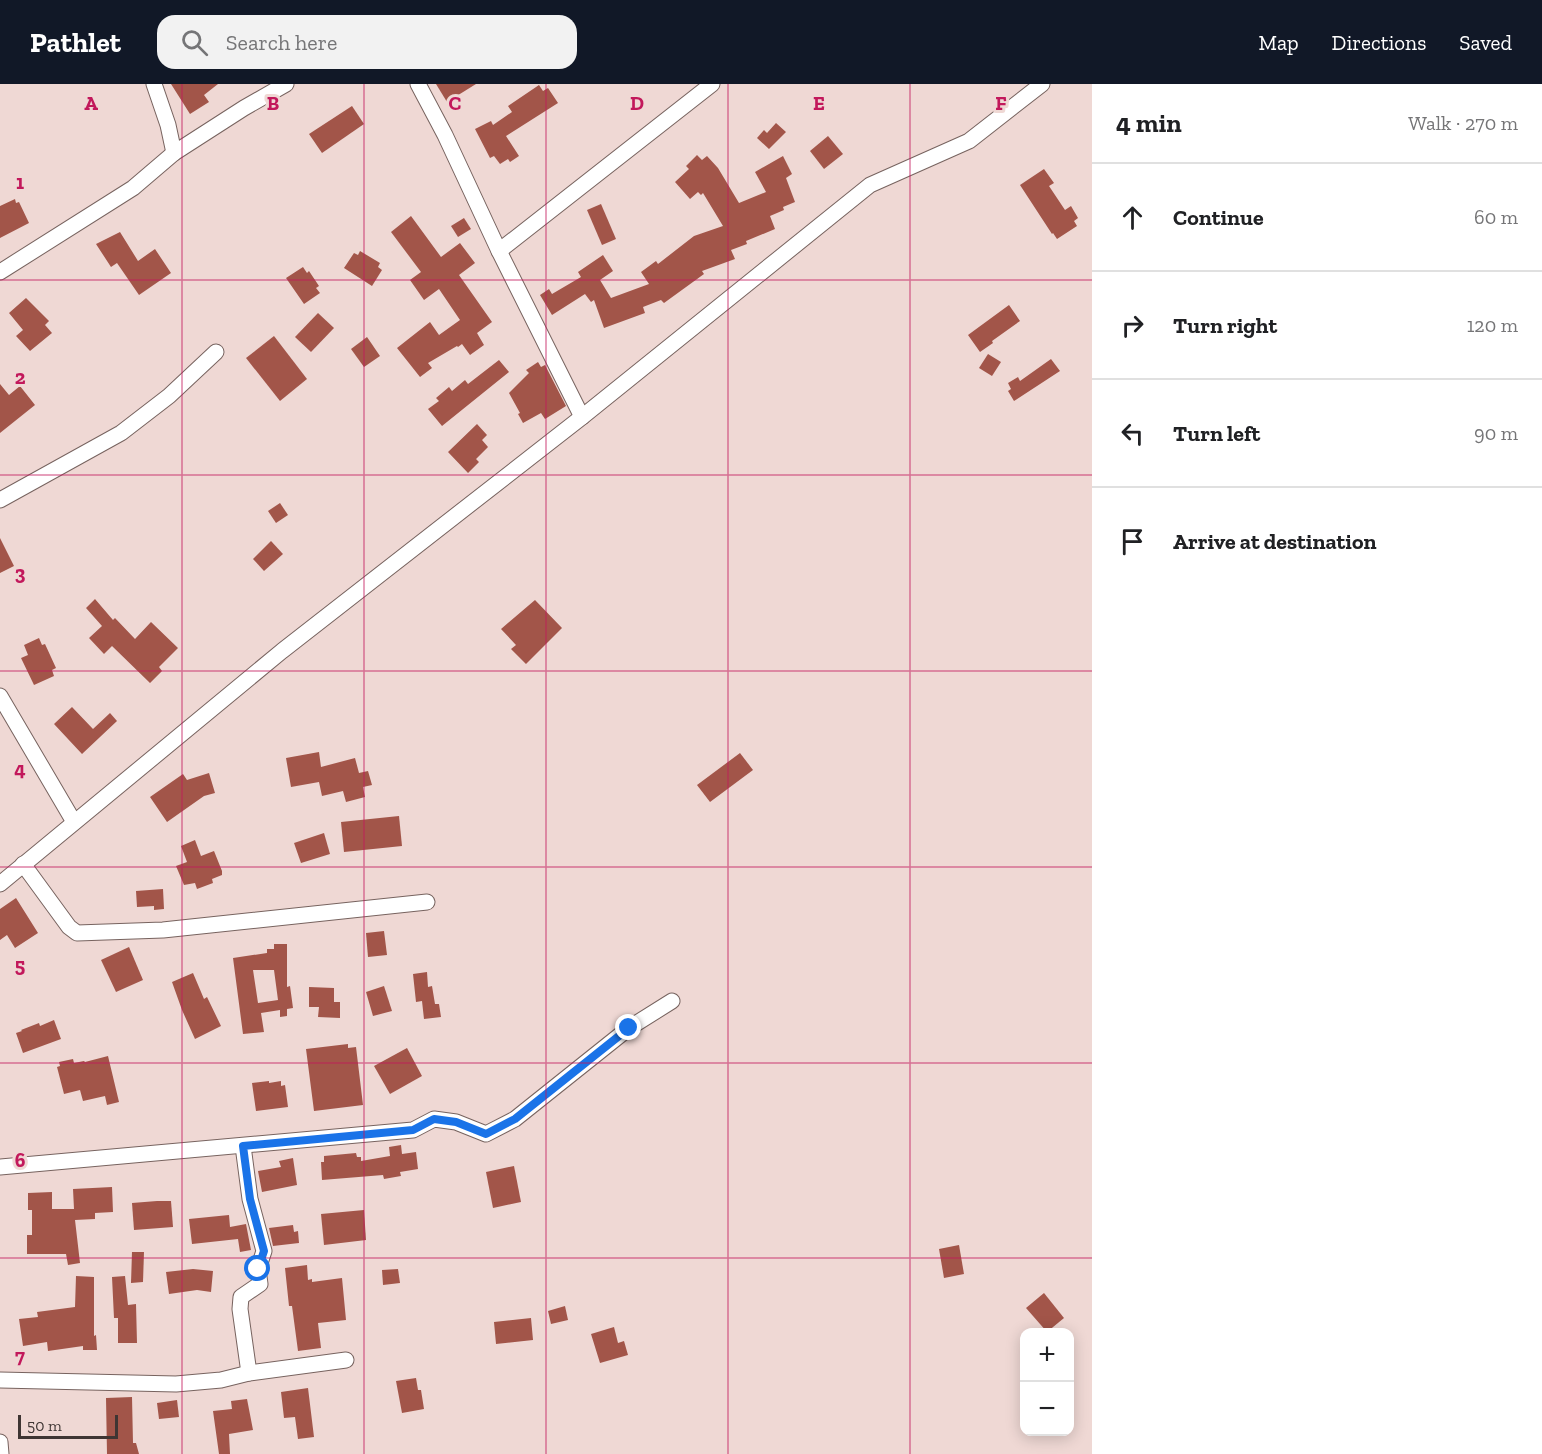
<!DOCTYPE html>
<html lang="en">
<head>
<meta charset="utf-8">
<style>
  :root { --surface:#fff; --page:#f2f2f2; --text:#202124; --muted:#757577; --line:#e0e0e0; --accent:#111827 }
  body { margin:0; font-family:"Zilla Slab",serif; background:var(--page); color:var(--text) }
  .controls { position:absolute; right:18px; bottom:18px; display:grid; overflow:hidden; border-radius:12px; box-shadow:0 3px 15px #0003 }
  .controls button { width:54px; height:54px; display:grid; place-items:center; padding:0; border:0; border-bottom:2px solid var(--line); background:var(--surface); color:var(--text); font:30px sans-serif }
  .scale { position:absolute; left:18px; bottom:15px; width:100px; box-sizing:border-box; padding-left:6px; border:3px solid #3e3533; border-top:0; font-size:16px; line-height:21px; white-space:nowrap; color:#3e3533; -webkit-text-stroke:4px #efd8d4; paint-order:stroke }
  .stop { position:absolute; width:18px; height:18px; margin:-14px; border:4px solid #1a73e8; border-radius:50%; background:#fff }
  .stop.end { background:#1a73e8; border-color:#fff; box-shadow:0 2px 6px #0008 }
  .list { margin:0; padding:0; list-style:none }
  h2 { display:flex; justify-content:space-between; align-items:center; height:78px; margin:0; padding:0 24px; font-size:26px }
  h2 small { font-size:20px; font-weight:400; color:var(--muted) }
  .list li { display:grid; grid-template-columns:39px 1fr auto; gap:18px; align-items:center; box-sizing:border-box; height:108px; padding:0 24px; border-top:2px solid var(--line) }
  .list b { display:block; font-size:22px; white-space:nowrap }
  .list em { font-size:20px; font-style:normal; color:var(--muted) }
  .icon { flex:none; width:33px; height:33px; fill:none; stroke:currentColor; stroke-width:2; stroke-linecap:round; stroke-linejoin:round }
  .map { position:relative; flex:none; width:1092px; height:1370px; overflow:hidden }
  header { display:flex; align-items:center; gap:36px; box-sizing:border-box; height:84px; padding:0 30px; background:var(--accent); color:#fff }
  header strong { font-size:28px }
  nav { display:flex; gap:33px; margin-inline-start:auto; font-size:21px }
  .search { width:420px; height:54px; background:var(--page); display:flex; align-items:center; gap:15px; box-sizing:border-box; padding:0 21px; border-radius:18px; color:var(--muted); font-size:22px }
  main { display:flex }
  aside { flex:1; background:var(--surface) }
  .map>svg:first-child { display:block }
  .building { fill:#a25549; fill-rule:evenodd }
  .lines { fill:none; stroke-linecap:round; stroke-linejoin:round }
  .minor-casing { stroke:#77635f; stroke-width:17 }
  .minor { stroke:#fff; stroke-width:15 }
  .route { stroke:#1a73e8; stroke-width:8 }
  .grid { fill:none; stroke:#c2185b; stroke-width:1.5; stroke-opacity:0.55 }
  .grid-label { font-size:20px; text-anchor:middle; font-weight:bold; fill:#c2185b; stroke:#efd8d4; stroke-width:6; stroke-linejoin:round; paint-order:stroke }
</style>
</head>
<body>
<header>
<strong>Pathlet</strong>
<div class="search"><svg class="icon" aria-label="search" viewBox="0 0 24 24"><circle cx="10" cy="10" r="6"/><path d="M15 15l6 6"/></svg>Search here</div>
<nav><a>Map</a><a>Directions</a><a>Saved</a></nav>
</header>
<main>
<div class="map">
<svg width="1092" height="1370" viewBox="0 0 1092 1370">
  <rect width="100%" height="100%" fill="#efd8d4"/>
  <g class="building">
    <polygon points="171,0 218,0 204,11 209,18 190,30"/>
    <polygon points="436,0 476,0 447,18"/>
    <polygon points="539,1 543,7 548,4 558,19 506,52 519,72 510,78 508,75 500,80 494,72 490,74 475,45 491,37 493,41 512,28 508,22"/>
    <polygon points="352,22 364,40 322,69 309,50"/>
    <polygon points="776,39 786,48 769,65 757,54 764,46 767,49"/>
    <polygon points="828,52 843,70 824,85 810,67"/>
    <polygon points="697,71 702,76 707,72 718,84 739,119 766,108 755,88 783,72 792,90 786,94 795,118 783,123 784,126 770,132 775,145 746,157 747,160 731,166 735,175 702,187 704,190 664,219 661,216 643,223 645,229 604,244 594,216 591,218 585,210 552,231 540,211 549,205 552,210 581,193 578,188 603,171 613,187 600,196 611,214 649,200 641,188 656,177 658,180 694,152 723,142 703,109 701,111 698,108 690,115 675,98 689,85 686,82"/>
    <polygon points="1044,85 1054,99 1049,102 1065,126 1071,122 1078,134 1074,137 1077,142 1057,155 1053,149 1052,150 1020,101"/>
    <polygon points="15,115 16,119 19,118 29,139 0,154 0,122"/>
    <polygon points="601,120 616,155 602,161 587,126"/>
    <polygon points="411,132 441,173 460,159 475,179 459,191 492,238 477,249 484,261 470,271 462,260 458,263 457,262 428,279 432,284 420,293 397,264 430,238 439,251 460,236 439,205 424,216 410,196 421,188 391,148"/>
    <polygon points="464,134 471,145 458,153 451,142"/>
    <polygon points="120,148 138,177 155,165 171,189 139,211 117,179 111,183 96,160"/>
    <polygon points="360,167 380,179 378,183 382,186 372,202 344,184 354,169 358,171"/>
    <polygon points="303,183 307,189 309,187 319,202 316,204 320,209 304,220 286,194"/>
    <polygon points="26,214 49,237 45,241 52,249 30,267 16,252 23,246 9,229"/>
    <polygon points="1009,221 1020,237 992,257 993,259 980,268 968,251"/>
    <polygon points="318,229 334,244 311,268 295,253"/>
    <polygon points="274,252 307,295 280,317 246,274"/>
    <polygon points="367,253 380,272 364,283 351,265"/>
    <polygon points="988,270 1001,278 992,292 979,284"/>
    <polygon points="1051,275 1060,287 1014,317 1008,307 1011,305 1008,299 1018,293 1020,297"/>
    <polygon points="499,276 509,288 442,342 428,325 439,317 436,314 449,303 452,307 465,296 468,300"/>
    <polygon points="538,278 541,283 545,281 566,322 545,335 541,329 523,339 518,330 520,329 509,309 529,289 526,286"/>
    <polygon points="0,300 9,311 20,302 35,321 0,349"/>
    <polygon points="477,340 487,351 482,356 488,363 476,375 479,378 468,389 448,368"/>
    <polygon points="280,419 288,431 276,439 268,427"/>
    <polygon points="0,454 14,482 0,489"/>
    <polygon points="271,457 283,470 264,487 253,475"/>
    <polygon points="95,515 113,536 115,534 135,555 151,538 178,564 159,583 162,587 150,599 112,562 104,570 89,554 102,542 86,524"/>
    <polygon points="535,516 562,544 526,580 511,565 516,561 501,545"/>
    <polygon points="39,554 42,561 45,560 56,584 52,586 54,592 34,601 21,574 28,571 24,561"/>
    <polygon points="72,623 93,645 110,629 117,637 82,670 54,640"/>
    <polygon points="319,668 321,683 355,674 359,689 368,687 372,701 363,703 365,713 346,718 343,707 322,712 319,698 291,703 286,674"/>
    <polygon points="740,669 753,686 710,718 697,701"/>
    <polygon points="209,689 215,709 204,712 167,738 150,713 183,690 187,696"/>
    <polygon points="399,732 402,762 344,768 341,738"/>
    <polygon points="324,749 330,770 301,779 294,759"/>
    <polygon points="195,756 201,772 214,767 222,787 222,791 212,795 213,799 197,805 195,799 184,801 176,782 187,778 181,762"/>
    <polygon points="163,805 164,825 154,826 154,822 137,823 136,807"/>
    <polygon points="16,814 38,849 15,864 7,851 0,856 0,825"/>
    <polygon points="384,847 387,871 368,873 366,849"/>
    <path d="M274,860H287V903L290,902L293,924L287,925V932L280,933V926L261,929L264,948L243,950L233,874L267,869V865H274ZM253,886H274L278,916L258,919Z"/>
    <polygon points="129,863 143,896 116,908 101,876"/>
    <polygon points="427,888 428,903 432,902 435,920 439,920 441,933 424,935 422,917 416,918 413,890"/>
    <polygon points="193,889 204,915 207,913 221,942 195,955 182,926 172,898"/>
    <polygon points="384,902 392,927 373,932 366,908"/>
    <polygon points="309,903 334,904 334,918 340,918 340,934 318,933 319,923 309,923"/>
    <polygon points="54,936 61,955 23,969 16,949 22,947 21,946 39,939 40,942"/>
    <polygon points="348,960 348,964 356,963 363,1021 314,1027 306,965"/>
    <polygon points="407,964 422,992 390,1010 374,982"/>
    <polygon points="108,972 119,1018 107,1021 105,1012 83,1017 80,1006 64,1010 57,983 60,982 59,978 73,975 74,979 84,977 85,978"/>
    <polygon points="269,997 269,999 281,997 281,1002 285,1001 288,1023 256,1027 252,999"/>
    <polygon points="401,1061 402,1070 416,1068 418,1085 400,1088 401,1092 384,1095 383,1091 322,1096 321,1078 324,1078 324,1072 356,1069 357,1073 361,1073 361,1077 390,1072 389,1063"/>
    <polygon points="293,1074 297,1101 262,1108 258,1087 281,1083 279,1077"/>
    <polygon points="514,1082 521,1118 493,1124 486,1088"/>
    <polygon points="112,1103 113,1128 95,1129 95,1135 75,1136 80,1179 68,1181 66,1170 27,1170 27,1151 32,1151 32,1126 28,1126 28,1109 52,1108 52,1125 74,1125 73,1105"/>
    <polygon points="157,1117 171,1117 173,1143 134,1146 132,1119"/>
    <polygon points="364,1126 366,1156 324,1161 321,1130"/>
    <polygon points="229,1131 230,1143 246,1140 251,1166 240,1168 238,1155 192,1160 189,1135"/>
    <polygon points="293,1141 294,1148 298,1147 299,1159 273,1162 269,1144"/>
    <polygon points="959,1161 964,1190 944,1194 939,1165"/>
    <polygon points="132,1168 144,1168 143,1198 131,1199"/>
    <polygon points="307,1181 308,1196 312,1195 312,1198 342,1194 346,1236 318,1239 321,1264 298,1267 292,1222 289,1222 285,1184"/>
    <polygon points="193,1185 213,1187 211,1208 197,1206 169,1210 166,1188"/>
    <polygon points="398,1185 400,1199 383,1201 382,1186"/>
    <polygon points="76,1192 94,1193 94,1252 96,1251 97,1266 83,1266 83,1262 48,1267 47,1258 23,1262 19,1235 38,1233 37,1228 75,1223"/>
    <polygon points="125,1192 128,1221 136,1220 137,1259 118,1259 118,1234 114,1234 112,1193"/>
    <polygon points="1044,1209 1064,1234 1047,1248 1026,1224"/>
    <polygon points="565,1222 568,1236 551,1240 548,1227"/>
    <polygon points="531,1234 533,1256 496,1260 494,1238"/>
    <polygon points="614,1243 618,1259 624,1257 628,1271 600,1279 591,1250"/>
    <polygon points="416,1294 418,1306 421,1306 424,1325 402,1329 396,1297"/>
    <polygon points="308,1304 314,1353 298,1355 295,1333 284,1334 281,1308"/>
    <polygon points="132,1313 133,1359 136,1359 139,1370 107,1370 106,1314"/>
    <polygon points="247,1315 253,1346 229,1350 230,1370 219,1370 213,1327 232,1325 231,1317"/>
    <polygon points="177,1316 179,1333 159,1335 157,1319"/>
  </g>
  <g class="lines">
    <g class="minor-casing">
      <g id="minor">
        <polyline points="154,0 168,41 174,69 244,24 286,0"/>
        <polyline points="418,0 445,51 499,167 582,333"/>
        <polyline points="499,167 712,0"/>
        <polyline points="0,188 133,104 174,69"/>
        <polyline points="0,416 121,349 169,312 216,268"/>
        <polyline points="0,612 74,738"/>
        <polyline points="23,780 69,843 77,849 163,846 427,818"/>
        <polyline points="0,800 282,567 582,333 870,101 969,57 1042,0"/>
        <polyline points="243,1062 250,1115 264,1167 258,1185 260,1200 241,1213 240,1225 249,1289"/>
        <polyline points="0,1083 413,1046 434,1035 456,1038 486,1050 515,1035 629,944 672,917"/>
        <polyline points="0,1296 176,1300 221,1296 249,1289 346,1276"/>
        <polyline points="0,1358 1,1370"/>
      </g>
    </g>
    <use href="#minor" class="minor"/>
  </g>
  <g class="lines">
    <polyline class="route" points="258,1185 264,1167 250,1115 243,1062 413,1046 434,1035 456,1038 486,1050 515,1035 629,944"/>
  </g>
  <path class="grid" d="M182,0V1370M364,0V1370M546,0V1370M728,0V1370M910,0V1370M0,196H1092M0,391H1092M0,587H1092M0,783H1092M0,979H1092M0,1174H1092"/>
  <g class="grid-label">
    <text x="91" y="26">A</text>
    <text x="273" y="26">B</text>
    <text x="455" y="26">C</text>
    <text x="637" y="26">D</text>
    <text x="819" y="26">E</text>
    <text x="1001" y="26">F</text>
    <text x="20" y="105">1</text>
    <text x="20" y="300">2</text>
    <text x="20" y="496">3</text>
    <text x="20" y="692">4</text>
    <text x="20" y="888">5</text>
    <text x="20" y="1083">6</text>
    <text x="20" y="1279">7</text>
  </g>
</svg>
<div class="controls">
<button>+</button>
<button>−</button>
</div>
<div class="scale">50 m</div>
<div class="stop" style="left:258px;top:1185px"></div>
<div class="stop end" style="left:629px;top:944px"></div>
</div>
<aside>
<h2>4 min<small>Walk · 270 m</small></h2>
<ul class="list">
<li><svg class="icon" aria-label="ahead" viewBox="0 0 24 24"><path d="M12 20V5M6 11l6-6 6 6"/></svg><div><b>Continue</b></div><em>60 m</em></li>
<li><svg class="icon" aria-label="right" viewBox="0 0 24 24"><path d="M7 20v-9h11M14 6l5 5-5 5"/></svg><div><b>Turn right</b></div><em>120 m</em></li>
<li><svg class="icon" aria-label="left" viewBox="0 0 24 24"><path d="M17 20v-9H6M10 6l-5 5 5 5"/></svg><div><b>Turn left</b></div><em>90 m</em></li>
<li><svg class="icon" aria-label="arrive" viewBox="0 0 24 24"><path d="M6 21V4h12l-3 4 3 4H6"/></svg><div><b>Arrive at destination</b></div></li>
</ul>
</aside>
</main>
</body>
</html>
